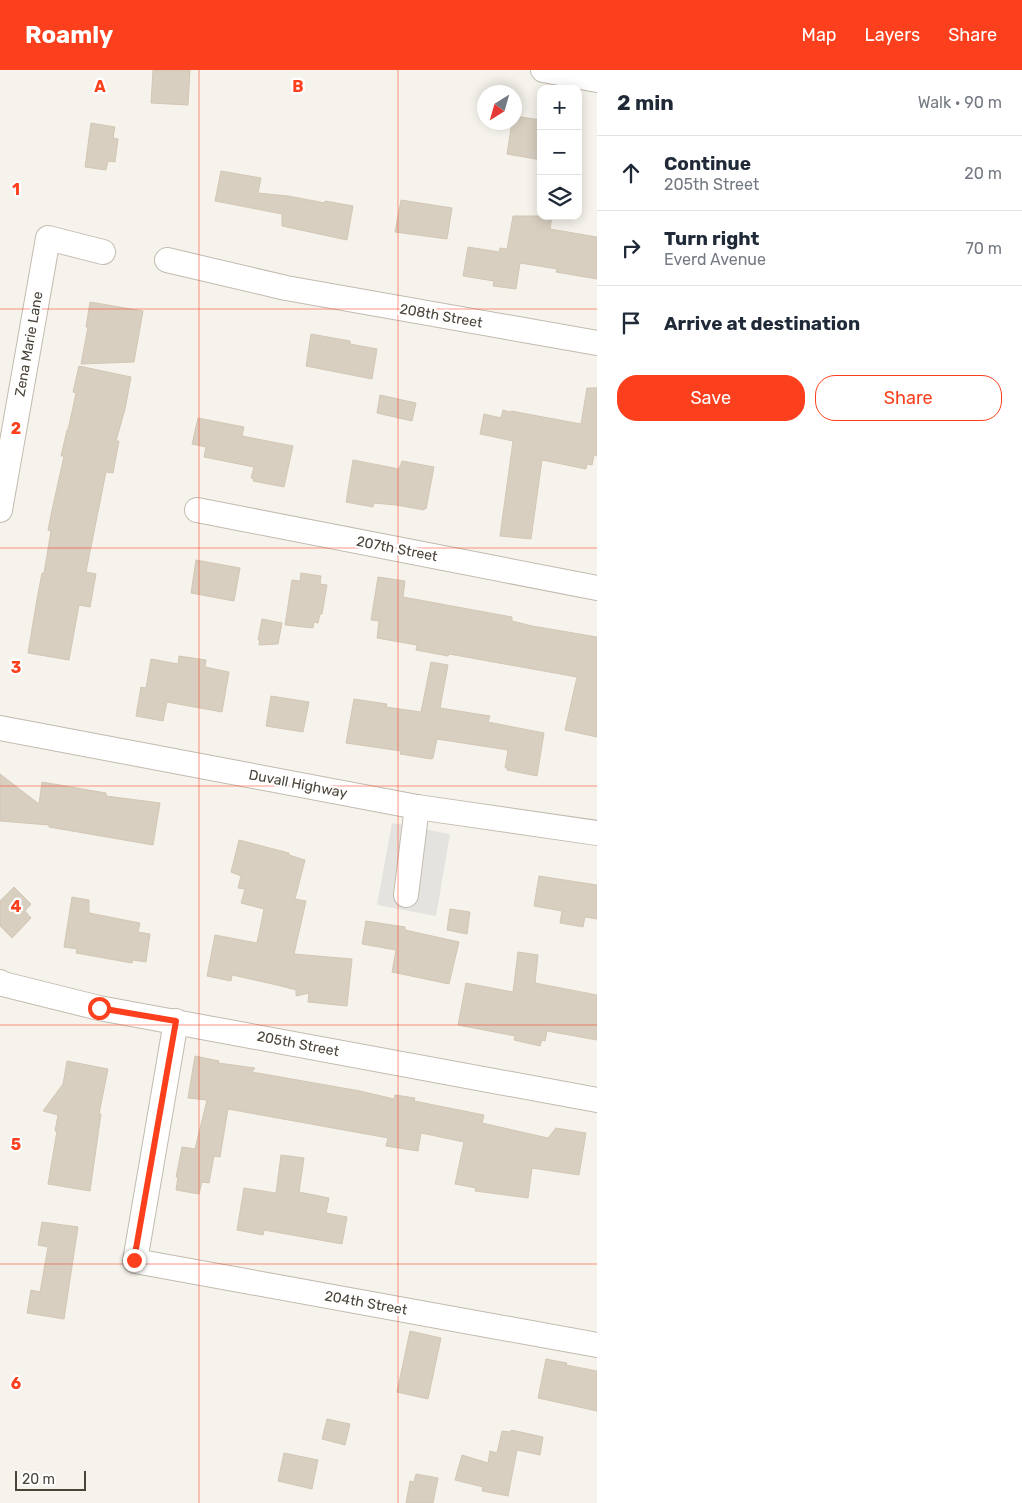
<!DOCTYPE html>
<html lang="en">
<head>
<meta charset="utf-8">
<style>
  :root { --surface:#fff; --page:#f2f2f3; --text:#1f2937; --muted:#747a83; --line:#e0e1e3; --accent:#fc3f1d }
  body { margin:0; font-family:Rubik,sans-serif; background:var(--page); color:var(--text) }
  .controls { position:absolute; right:15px; top:15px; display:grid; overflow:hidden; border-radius:10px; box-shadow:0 2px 12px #0003 }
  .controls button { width:45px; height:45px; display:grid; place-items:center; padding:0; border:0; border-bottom:1px solid var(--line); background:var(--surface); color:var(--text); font:25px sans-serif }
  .compass { position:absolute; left:477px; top:15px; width:45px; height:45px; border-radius:50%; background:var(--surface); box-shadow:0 2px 12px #0003; rotate:217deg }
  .scale { position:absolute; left:15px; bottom:12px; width:71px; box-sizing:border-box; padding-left:5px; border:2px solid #4b4439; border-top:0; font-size:14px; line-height:18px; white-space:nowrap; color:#4b4439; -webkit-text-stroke:4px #fff; paint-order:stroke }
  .stop { position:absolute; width:15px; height:15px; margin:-11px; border:4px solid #fc3f1d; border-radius:50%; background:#fff }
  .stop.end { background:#fc3f1d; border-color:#fff; box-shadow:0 1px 5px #0008 }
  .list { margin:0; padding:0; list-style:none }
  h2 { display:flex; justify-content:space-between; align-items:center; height:65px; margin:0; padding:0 20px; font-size:21px }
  h2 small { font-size:16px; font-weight:400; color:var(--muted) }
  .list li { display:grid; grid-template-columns:32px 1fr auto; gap:15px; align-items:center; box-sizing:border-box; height:75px; padding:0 20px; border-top:1px solid var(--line) }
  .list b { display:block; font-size:19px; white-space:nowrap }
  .list p { margin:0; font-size:16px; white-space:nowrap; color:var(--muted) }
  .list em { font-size:16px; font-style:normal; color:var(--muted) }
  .actions { display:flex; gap:10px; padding:15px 20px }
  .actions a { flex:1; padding:11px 0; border:1px solid var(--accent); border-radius:20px; text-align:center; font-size:18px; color:var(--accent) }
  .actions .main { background:var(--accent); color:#fff }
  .icon { flex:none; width:28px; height:28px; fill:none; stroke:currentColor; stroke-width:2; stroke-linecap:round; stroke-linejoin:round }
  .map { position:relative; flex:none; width:597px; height:1433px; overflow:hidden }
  header { display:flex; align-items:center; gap:30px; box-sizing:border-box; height:70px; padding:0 25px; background:var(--accent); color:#fff }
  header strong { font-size:24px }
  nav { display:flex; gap:28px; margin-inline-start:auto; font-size:18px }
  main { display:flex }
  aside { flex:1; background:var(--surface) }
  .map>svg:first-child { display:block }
  .parking { fill:#e5e3e0 }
  .building { fill:#d8cfc1; stroke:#d3c7b4 }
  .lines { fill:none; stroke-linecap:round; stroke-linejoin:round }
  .minor-casing { stroke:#c2bbae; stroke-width:26 }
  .minor { stroke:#fff; stroke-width:24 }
  .route { stroke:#fc3f1d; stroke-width:6 }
  .grid { fill:none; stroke:#fc3f1d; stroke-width:1; stroke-opacity:0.55 }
  .labels { text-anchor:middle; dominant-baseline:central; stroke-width:4.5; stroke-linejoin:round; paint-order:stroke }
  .street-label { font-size:14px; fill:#4b4439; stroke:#fff }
  .grid-label { font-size:16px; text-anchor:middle; font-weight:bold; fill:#fc3f1d; stroke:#fff; stroke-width:4.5; stroke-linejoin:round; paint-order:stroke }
</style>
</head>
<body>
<header>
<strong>Roamly</strong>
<nav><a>Map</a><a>Layers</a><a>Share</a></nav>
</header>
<main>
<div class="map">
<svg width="597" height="1433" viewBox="0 0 597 1433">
  <rect width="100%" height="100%" fill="#f6f3ec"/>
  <polygon class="parking" points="392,753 450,764 436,846 377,835"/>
  <g class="building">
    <polygon points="153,0 190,0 188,35 151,33"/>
    <polygon points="514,46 541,50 541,90 507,84 512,52 514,52"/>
    <polygon points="91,53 115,57 113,68 118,69 115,92 108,91 106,100 85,97"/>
    <polygon points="221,101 261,108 258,123 288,126 325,133 325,131 353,136 347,170 282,156 282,144 215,131"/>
    <polygon points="401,130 452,138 447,169 395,162"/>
    <polygon points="513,146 552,146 550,159 597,167 597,209 556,202 557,199 520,193 516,219 493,216 494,211 463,206 468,177 499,182 500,178 507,179"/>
    <polygon points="90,232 143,241 134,292 81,294 88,257 86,257"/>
    <polygon points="311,264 350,271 350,274 377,279 372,309 306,296"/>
    <polygon points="79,296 131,307 125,339 116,371 119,371 113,403 106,402 86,502 96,504 90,537 79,535 69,590 28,583 37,529 42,503 44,503 51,461 48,460 52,440 64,386 61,386 67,360 68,360 76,323 73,322"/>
    <polygon points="587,318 597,318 597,386 594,385 592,395 587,394 586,399 542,390 531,469 500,466 513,371 480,364 484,344 501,348 503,340 510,342 511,341 581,354"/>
    <polygon points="380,325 416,333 412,351 377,343"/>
    <polygon points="198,348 244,357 242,366 293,376 284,417 253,411 254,409 251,408 254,397 204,387 206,377 192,374"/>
    <polygon points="353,390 399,399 402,391 434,397 426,439 425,438 424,440 396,435 374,433 373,437 346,432"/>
    <polygon points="196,490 240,498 234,531 191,523"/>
    <polygon points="301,503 321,506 320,514 327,515 322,544 320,544 318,553 314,552 313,558 285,555 292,510 300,511"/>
    <polygon points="378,507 405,511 403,527 512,547 512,551 532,556 597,567 597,667 565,660 577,607 449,584 448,586 416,580 417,575 377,568 379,551 371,550"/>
    <polygon points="262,549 282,553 278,574 259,575 260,571 258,570"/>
    <polygon points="179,586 206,590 205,597 229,602 222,642 167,632 163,651 136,646 141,617 146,618 151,589 178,594"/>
    <polygon points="431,592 448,595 440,638 490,646 488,652 544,663 537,706 507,700 508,698 505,698 508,680 437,669 433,688 431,689 400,684 401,681 346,673 354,629 387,634 386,637 421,642"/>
    <polygon points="271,626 309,632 303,662 266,656"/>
    <polygon points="0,704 39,734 42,712 106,723 106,726 160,733 153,775 49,757 49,755 0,751"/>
    <polygon points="239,770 289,783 289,785 305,790 295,829 306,831 294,884 352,889 347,936 308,932 309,923 296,926 296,920 277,915 232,905 231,911 207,906 215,865 257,873 264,839 241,833 245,819 238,818 241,806 231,802"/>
    <polygon points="539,806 597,815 597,849 585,847 583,857 560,853 562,841 534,836"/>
    <polygon points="14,817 31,834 25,841 31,848 12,868 0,856 0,831"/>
    <polygon points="72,827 89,830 89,843 140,853 138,862 150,864 146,892 133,890 132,893 76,883 77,879 64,877"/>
    <polygon points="450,839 470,842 467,864 447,860"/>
    <polygon points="366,851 405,857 405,860 459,872 449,914 392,902 396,880 362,874"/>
    <polygon points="518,882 538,885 535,913 597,925 597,970 547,961 545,971 542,970 540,976 514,970 515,966 458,955 466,913 513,922"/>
    <polygon points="195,986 219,991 218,993 255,998 252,1002 360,1021 394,1029 395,1025 415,1028 414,1031 484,1045 482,1053 548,1068 556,1058 586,1063 579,1105 532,1098 528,1128 475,1121 476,1118 455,1114 464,1072 421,1063 418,1081 386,1076 388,1068 228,1039 220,1087 214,1086 209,1113 202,1112 199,1124 176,1120 178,1107 176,1107 182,1077 195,1079 207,1030 188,1028"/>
    <polygon points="67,991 108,999 99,1044 101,1044 90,1121 48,1114 57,1061 55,1061 58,1045 43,1041 63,1014"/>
    <polygon points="281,1085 304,1088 299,1122 329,1128 326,1143 347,1147 342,1174 264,1160 263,1165 237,1160 244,1118 276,1123"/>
    <polygon points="42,1152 78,1157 64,1249 27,1243 31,1220 40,1222 48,1177 38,1175"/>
    <polygon points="410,1261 441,1268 428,1329 397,1322"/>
    <polygon points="546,1289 567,1293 566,1295 597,1301 597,1341 538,1328"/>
    <polygon points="327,1349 350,1354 345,1375 322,1369"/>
    <polygon points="511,1360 543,1367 540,1385 517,1380 508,1426 482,1421 483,1417 455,1410 462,1385 488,1393 490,1381 497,1383 502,1361 511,1362"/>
    <polygon points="284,1383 318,1390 312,1419 278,1411"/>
    <polygon points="416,1404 438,1408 433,1433 406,1433 410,1411 414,1412"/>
  </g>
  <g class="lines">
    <g class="minor-casing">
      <g id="minor">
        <polyline points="543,0 597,10"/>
        <polyline points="167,190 286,218 597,273"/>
        <polyline points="0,440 48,168 103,182"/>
        <polyline points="197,440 597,518"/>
        <polyline points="0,658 417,737 597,763"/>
        <polyline points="406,825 417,737"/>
        <polyline points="0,912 3,914 99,938 597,1030"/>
        <polyline points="176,951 135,1191 597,1275"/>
      </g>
    </g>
    <use href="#minor" class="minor"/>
  </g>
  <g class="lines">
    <polyline class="route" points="99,938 176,951 134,1190"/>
  </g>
  <path class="grid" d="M199,0V1433M398,0V1433M0,239H597M0,478H597M0,716H597M0,955H597M0,1194H597"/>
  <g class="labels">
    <g class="street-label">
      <text transform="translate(441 246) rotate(10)">208th Street</text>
      <text transform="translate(29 274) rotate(-80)">Zena Marie Lane</text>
      <text transform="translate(397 479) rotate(11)">207th Street</text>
      <text transform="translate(298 714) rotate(11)">Duvall Highway</text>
      <text transform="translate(298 974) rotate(11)">205th Street</text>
      <text transform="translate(366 1233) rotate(10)">204th Street</text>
    </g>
  </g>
  <g class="grid-label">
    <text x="100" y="22">A</text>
    <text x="298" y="22">B</text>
    <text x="16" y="125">1</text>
    <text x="16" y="364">2</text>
    <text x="16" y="603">3</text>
    <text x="16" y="842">4</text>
    <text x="16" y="1080">5</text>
    <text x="16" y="1319">6</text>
  </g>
</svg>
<div class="controls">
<button>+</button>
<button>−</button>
<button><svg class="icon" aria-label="layers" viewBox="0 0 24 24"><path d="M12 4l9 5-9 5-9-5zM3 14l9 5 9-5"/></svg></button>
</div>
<svg class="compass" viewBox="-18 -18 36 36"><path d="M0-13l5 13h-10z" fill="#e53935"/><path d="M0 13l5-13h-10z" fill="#747a83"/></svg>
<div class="scale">20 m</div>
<div class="stop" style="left:99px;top:938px"></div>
<div class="stop end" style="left:134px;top:1190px"></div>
</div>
<aside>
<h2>2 min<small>Walk · 90 m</small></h2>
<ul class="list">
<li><svg class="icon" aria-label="ahead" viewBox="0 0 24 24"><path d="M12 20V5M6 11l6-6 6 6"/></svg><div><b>Continue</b><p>205th Street</p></div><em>20 m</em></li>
<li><svg class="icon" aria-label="right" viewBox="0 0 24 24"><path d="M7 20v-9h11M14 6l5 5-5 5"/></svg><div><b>Turn right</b><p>Everd Avenue</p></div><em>70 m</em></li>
<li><svg class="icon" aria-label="arrive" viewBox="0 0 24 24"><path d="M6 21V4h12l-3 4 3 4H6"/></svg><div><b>Arrive at destination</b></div></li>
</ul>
<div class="actions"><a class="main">Save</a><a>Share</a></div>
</aside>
</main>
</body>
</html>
